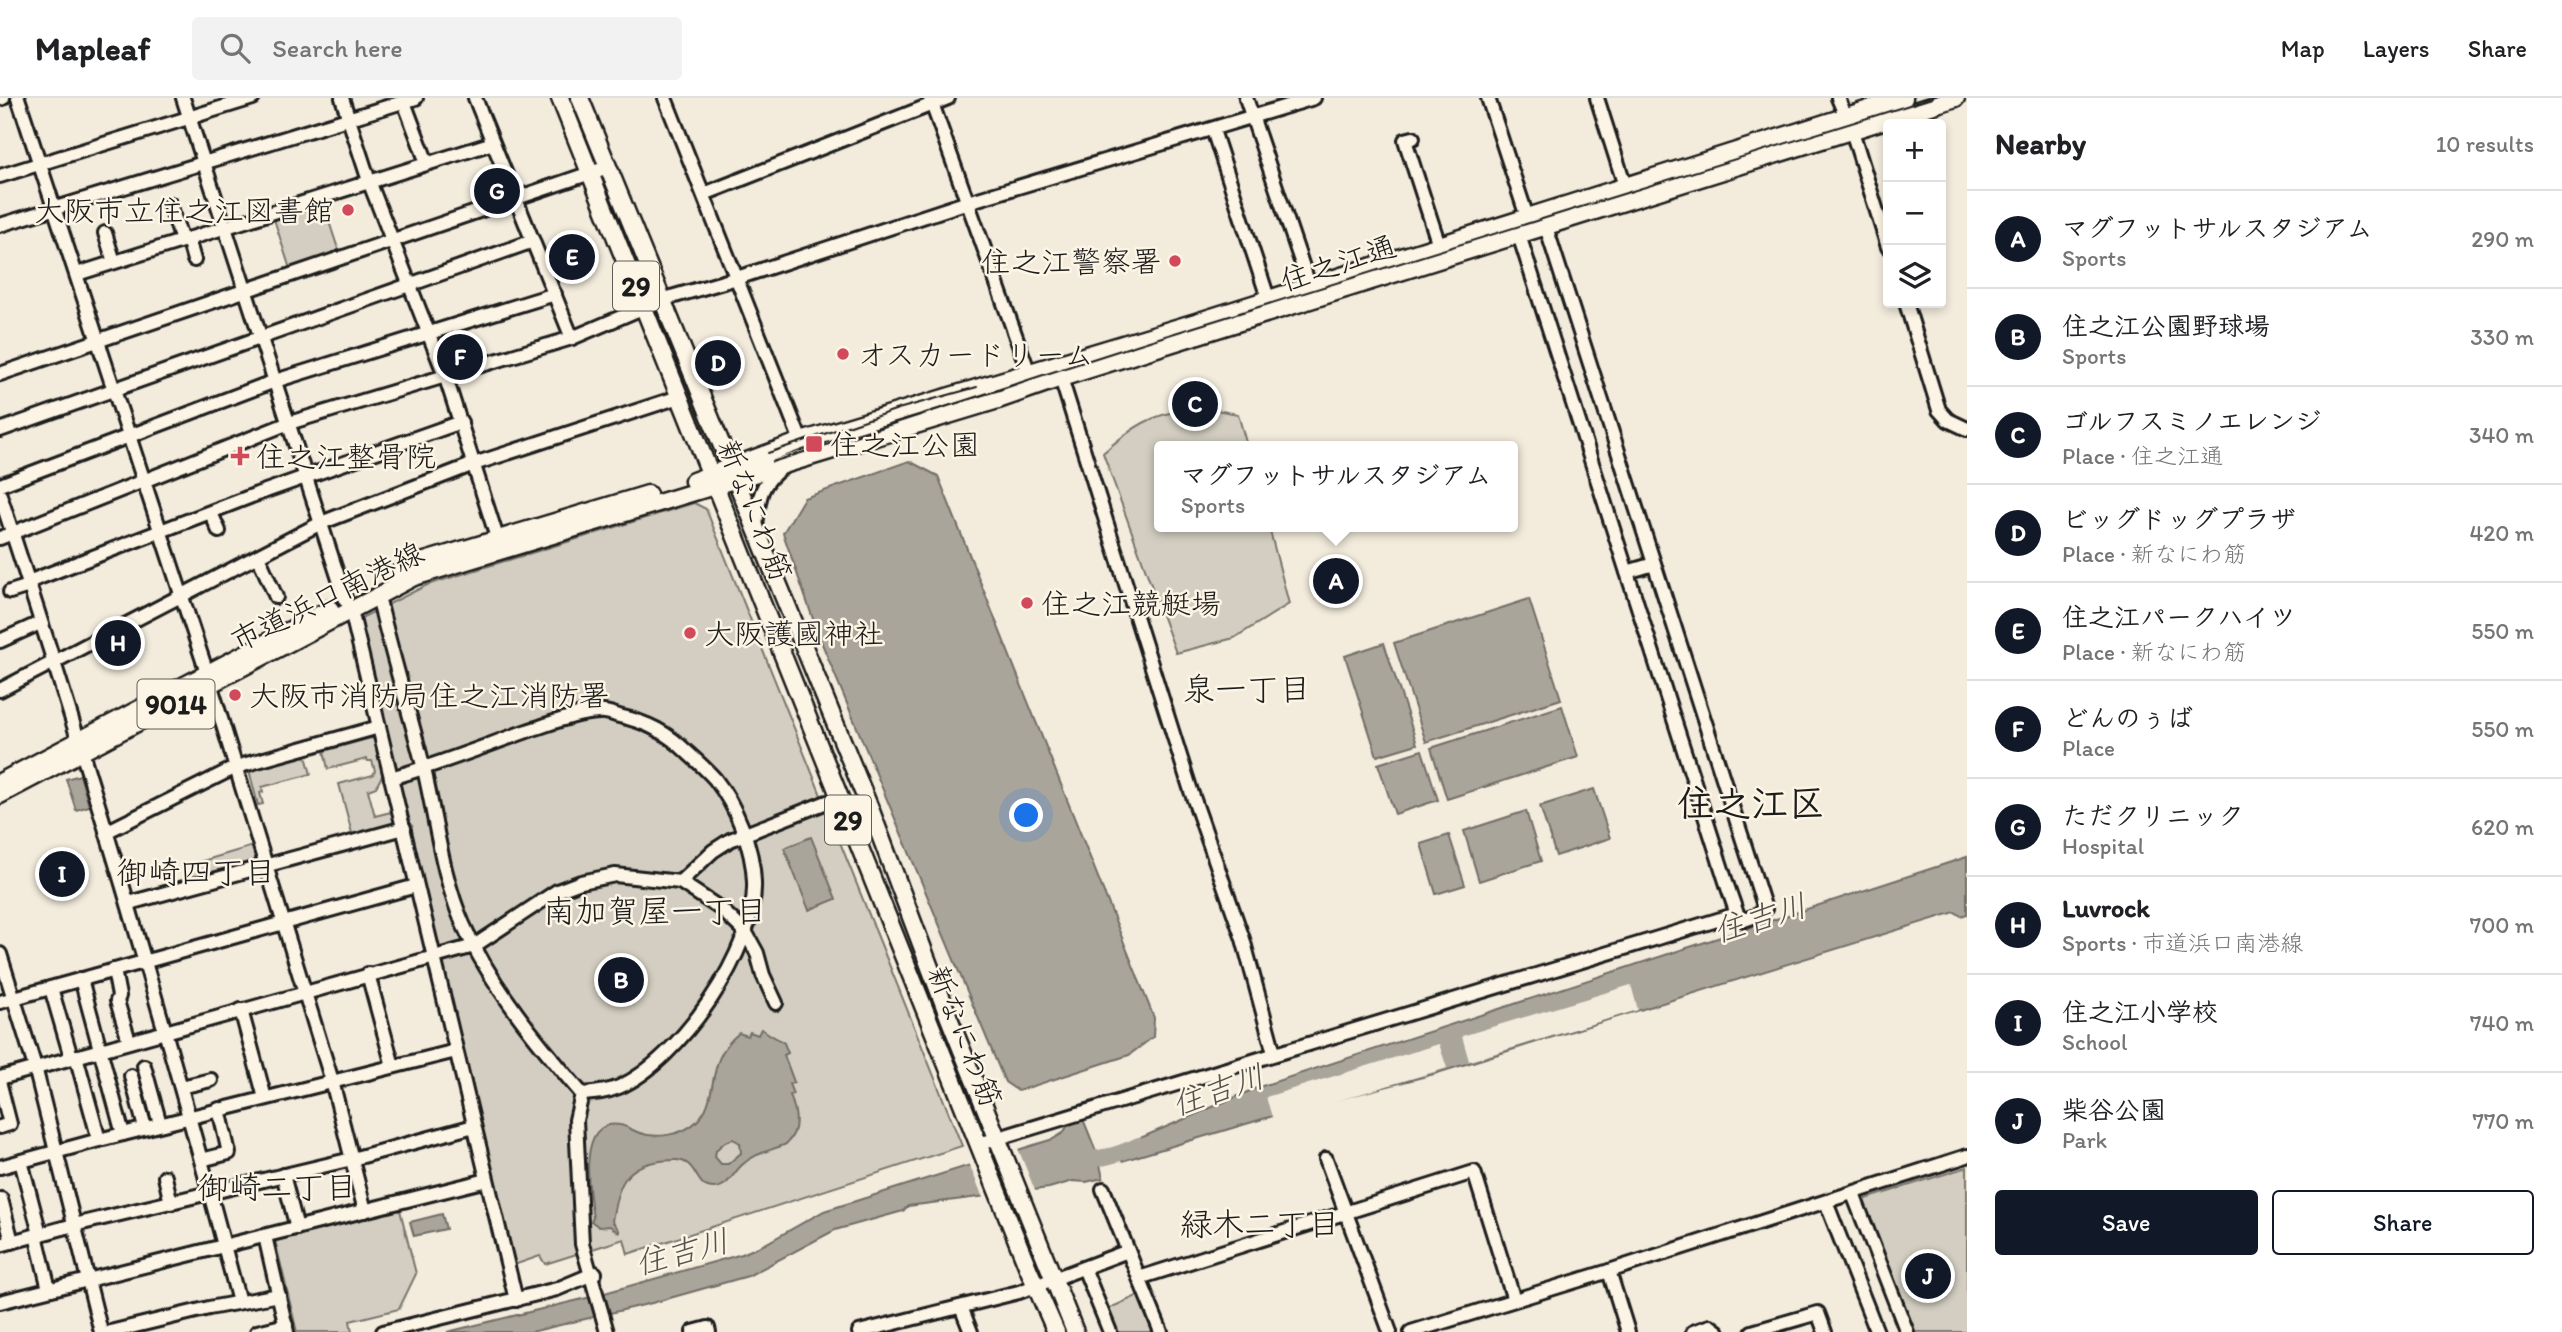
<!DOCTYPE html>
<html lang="en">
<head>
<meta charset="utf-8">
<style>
  :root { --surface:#fff; --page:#f2f2f2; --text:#202124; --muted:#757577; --line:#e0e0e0; --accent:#111827 }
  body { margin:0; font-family:Itim,"Klee One",sans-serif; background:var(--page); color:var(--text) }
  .controls { position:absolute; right:21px; top:21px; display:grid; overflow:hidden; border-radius:7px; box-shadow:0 4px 10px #0003 }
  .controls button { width:63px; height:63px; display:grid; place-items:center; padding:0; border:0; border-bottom:2px solid var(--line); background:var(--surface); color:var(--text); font:35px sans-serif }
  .you { position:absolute; left:1027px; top:718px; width:24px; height:24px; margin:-18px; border:5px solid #fff; border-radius:50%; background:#1a73e8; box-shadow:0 0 0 10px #1a73e833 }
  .badge { display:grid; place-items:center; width:46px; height:46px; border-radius:50%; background:var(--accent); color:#fff; font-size:23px; font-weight:700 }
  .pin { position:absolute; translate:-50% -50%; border:4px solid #fff; box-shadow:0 2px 7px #0006 }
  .popup { position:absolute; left:1154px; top:343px; width:364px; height:91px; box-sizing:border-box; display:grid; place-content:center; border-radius:7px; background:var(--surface); filter:drop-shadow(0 2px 5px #0005); font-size:23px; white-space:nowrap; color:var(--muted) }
  .popup b { font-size:26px; color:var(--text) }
  .popup::after { content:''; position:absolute; left:50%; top:100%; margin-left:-14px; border:14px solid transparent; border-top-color:var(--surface) }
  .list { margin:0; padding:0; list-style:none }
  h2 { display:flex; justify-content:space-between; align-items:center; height:91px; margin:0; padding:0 28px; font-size:30px }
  h2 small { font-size:23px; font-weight:400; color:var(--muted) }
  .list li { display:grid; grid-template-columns:46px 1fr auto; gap:21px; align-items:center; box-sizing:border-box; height:98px; padding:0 28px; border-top:2px solid var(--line) }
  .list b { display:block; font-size:26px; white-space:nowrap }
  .list p { margin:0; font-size:23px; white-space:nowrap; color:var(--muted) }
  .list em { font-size:23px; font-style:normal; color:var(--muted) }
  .actions { display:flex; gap:14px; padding:21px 28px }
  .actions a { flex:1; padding:16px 0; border:2px solid var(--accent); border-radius:7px; text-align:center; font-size:24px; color:var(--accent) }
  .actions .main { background:var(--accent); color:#fff }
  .icon { flex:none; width:38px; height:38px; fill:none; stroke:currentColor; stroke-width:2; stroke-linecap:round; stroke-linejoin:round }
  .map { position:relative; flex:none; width:1967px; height:1234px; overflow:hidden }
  header { display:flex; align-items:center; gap:42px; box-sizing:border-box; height:98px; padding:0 35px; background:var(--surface); border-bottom:2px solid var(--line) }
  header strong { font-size:33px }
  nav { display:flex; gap:38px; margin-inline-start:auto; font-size:24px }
  .search { width:490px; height:63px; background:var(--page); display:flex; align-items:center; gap:18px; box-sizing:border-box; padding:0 24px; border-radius:7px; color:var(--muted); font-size:26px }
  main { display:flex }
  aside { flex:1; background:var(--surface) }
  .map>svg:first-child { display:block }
  .green { fill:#d3cec1; stroke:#78756e; stroke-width:2 }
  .water { fill:#aaa59b; stroke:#716e68; stroke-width:2; fill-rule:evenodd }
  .pier { fill:#f3ecdd }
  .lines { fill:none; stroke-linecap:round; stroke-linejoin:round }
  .river { stroke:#aaa59b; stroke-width:16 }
  .minor-casing { stroke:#1c1c1c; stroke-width:18 }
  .major-casing { stroke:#1c1c1c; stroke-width:21 }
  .minor { stroke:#fcf5e5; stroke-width:12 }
  .major { stroke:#fcf5e5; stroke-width:16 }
  .tram { stroke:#1c1c1c; stroke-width:2 }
  .poi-dot { fill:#d1495b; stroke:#fcf5e5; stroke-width:2.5 }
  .labels { text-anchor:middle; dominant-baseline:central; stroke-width:5; stroke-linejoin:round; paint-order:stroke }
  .shield { fill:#fcf5e5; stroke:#5f5d58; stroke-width:2 }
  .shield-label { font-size:28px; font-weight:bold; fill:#1c1c1c }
  .poi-label { font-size:30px; fill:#1c1c1c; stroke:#fcf5e5; text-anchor:start }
  .street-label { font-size:30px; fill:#1c1c1c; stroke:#fcf5e5 }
  .neighbourhood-label { font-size:32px; fill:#1c1c1c; stroke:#fcf5e5 }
  .water-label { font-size:32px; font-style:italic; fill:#55534f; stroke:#fcf5e5 }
  .district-label { font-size:37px; font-weight:bold; fill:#1c1c1c; stroke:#fcf5e5 }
</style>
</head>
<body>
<header>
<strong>Mapleaf</strong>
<div class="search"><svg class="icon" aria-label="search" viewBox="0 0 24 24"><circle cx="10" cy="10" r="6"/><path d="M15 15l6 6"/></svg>Search here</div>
<nav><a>Map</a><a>Layers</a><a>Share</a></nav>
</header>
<main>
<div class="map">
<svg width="1967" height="1234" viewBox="0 0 1967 1234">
  <rect width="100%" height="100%" fill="#f3ecdd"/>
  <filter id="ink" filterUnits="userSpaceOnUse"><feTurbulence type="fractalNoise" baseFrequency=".0143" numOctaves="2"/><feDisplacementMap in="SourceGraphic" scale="14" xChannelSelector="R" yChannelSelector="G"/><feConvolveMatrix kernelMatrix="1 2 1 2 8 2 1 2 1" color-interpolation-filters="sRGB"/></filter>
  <g filter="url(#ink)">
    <g class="green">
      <polygon points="322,102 339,154 290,171 273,118"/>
      <path d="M1192,311H1211L1238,316L1247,348H1159V429H1269L1289,506L1234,540L1176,555L1103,355C1132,329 1153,315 1192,311Z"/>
      <polygon points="694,405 706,411 962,1048 628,1156 624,1141 545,1166 540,1158 514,1167 357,522 427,487"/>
      <polygon points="371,640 374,642 383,676 376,689 368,692 375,718 391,714 394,723 391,729 353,739 339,686 373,677 375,673 372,663 368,663 367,661 328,671 324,653"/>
      <polygon points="306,658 311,676 262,689 263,694 260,695 263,706 258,707 250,676 251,673"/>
      <polygon points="253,748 256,764 193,781 189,767"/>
      <polygon points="1967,1069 1967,1234 1911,1234 1863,1102"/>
      <polygon points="400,1112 416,1176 399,1211 350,1223 352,1234 297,1234 275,1142"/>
      <polygon points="1139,1197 1154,1234 1111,1234 1103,1213"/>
    </g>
    <g class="water">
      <polygon points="909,363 938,378 1154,920 1153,939 1129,957 1018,993 1005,984 820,541 783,435 804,400"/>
      <polygon points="1529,501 1561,601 1426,644 1394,545"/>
      <polygon points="1384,545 1417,646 1377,658 1345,558"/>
      <polygon points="1562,608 1578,659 1447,701 1431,650"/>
      <polygon points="1422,652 1438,702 1395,716 1378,666"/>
      <polygon points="80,677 89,708 76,712 66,681"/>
      <polygon points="1594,691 1610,740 1556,758 1540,708"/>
      <polygon points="1526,713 1541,763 1479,783 1464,733"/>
      <polygon points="1449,737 1465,787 1436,796 1421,746"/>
      <polygon points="811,739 836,801 809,812 784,750"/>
      <polygon points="1967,759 1967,816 1961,818 1955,814 1434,976 1266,1020 1122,1063 1117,1050 1259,989"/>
      <path d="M761,931L784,945L788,955L784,957L794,984L789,986L793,996L790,997C796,1013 801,1032 786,1046C770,1053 755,1055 742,1067C733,1075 728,1090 714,1090C698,1090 698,1074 688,1066C680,1060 671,1062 661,1063C623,1067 618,1089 612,1123L619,1132V1135L610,1128L599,1129L591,1123L593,1120C589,1096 576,1019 620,1027C627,1028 633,1033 640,1035C656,1041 683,1037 696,1024C722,999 702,965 739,935L748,938L750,934L758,937ZM733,1041L740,1045L741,1055L728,1066H721L715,1059L716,1052L725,1044Z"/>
      <polygon points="1083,1021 1098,1058 1103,1080 1086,1084 1073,1083 1049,1090 908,1108 903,1113 835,1132 748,1178 652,1205 531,1234 447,1234 587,1200 742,1156 765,1146 824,1113 1053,1041 1063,1035 1070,1024"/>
      <polygon points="442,1116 446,1131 414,1138 410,1124"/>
    </g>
    <g class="pier">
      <polygon points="1631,887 1638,912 1469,963 1462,938"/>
      <polygon points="1439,946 1447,970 1273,1022 1266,999"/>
      <polygon points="1017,1048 1036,1095 984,1102 968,1063"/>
    </g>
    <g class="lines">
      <path class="river" d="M1077,1061C1101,1062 1118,1057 1139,1047"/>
      <g class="minor-casing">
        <g id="minor">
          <polyline points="18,0 207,575 332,983 365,1113"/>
          <polyline points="183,0 346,503"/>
          <polyline points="342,0 369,83 446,280 500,449"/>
          <polyline points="475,0 572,240"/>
          <polyline points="665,0 801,343"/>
          <polyline points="930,0 1029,275"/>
          <polyline points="1246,0 1309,187"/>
          <polyline points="1488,0 1527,119 1519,137 1728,790 1737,816 1744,822 1761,816 1765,811 1546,129 1540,126"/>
          <polyline points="1597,0 1625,88"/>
          <polyline points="1838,0 1852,33 1888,149"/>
          <polyline points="0,1 3,0"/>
          <polyline points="404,4 427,65"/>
          <polyline points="1213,32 1268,200"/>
          <polyline points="1413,40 1405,42 1439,147"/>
          <polyline points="0,78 253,0"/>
          <polyline points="704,96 948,0"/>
          <polyline points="170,106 182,143"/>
          <polyline points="0,127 416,0"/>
          <polyline points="105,135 114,164"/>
          <polyline points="188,141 194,162"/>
          <polyline points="77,176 493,45"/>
          <polyline points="1906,205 1939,312 1948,322 1967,331"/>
          <polyline points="0,276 608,69"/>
          <polyline points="1061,280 1191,693 1243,841 1274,955"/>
          <polyline points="0,332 533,143"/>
          <polyline points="0,387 275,283 555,196"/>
          <path d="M0,397C88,664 168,933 239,1204"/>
          <polyline points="211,415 219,433"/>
          <path d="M756,429C759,401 758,387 783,369"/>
          <polyline points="0,440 289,325 572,240 661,202 737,180 968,104 1314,0"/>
          <polyline points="258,458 276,499"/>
          <polyline points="1627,474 1654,466"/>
          <polyline points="28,484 257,396 461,324"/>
          <polyline points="10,494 29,488"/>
          <path d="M380,506C393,561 410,616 424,671C436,722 442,778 463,826C491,888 538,945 582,996C595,995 607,994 619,989C679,963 757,851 754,784C753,749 736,708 715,681C707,672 697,663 688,655C668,635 647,624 619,618C613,616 605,613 599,614C575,615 550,626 527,633C482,649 437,667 391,680"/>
          <polyline points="351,512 516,1202"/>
          <polyline points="0,543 40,525"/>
          <polyline points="0,592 321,425 474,366 679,299"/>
          <polyline points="106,734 236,669 379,629"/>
          <polyline points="680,784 713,753 730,742 827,704"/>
          <polyline points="129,805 404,730"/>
          <polyline points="0,856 35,969 101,1234"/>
          <polyline points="114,872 119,898 117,903 129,943"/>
          <polyline points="368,876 393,968"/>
          <polyline points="81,881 123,1036"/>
          <polyline points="51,890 71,959"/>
          <polyline points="0,904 416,788"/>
          <polyline points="241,912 265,1000"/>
          <polyline points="76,958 99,1042"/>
          <polyline points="144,968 160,1026"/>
          <polyline points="131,978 145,1030"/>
          <polyline points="0,980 474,848 557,793 581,784 615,777 680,784 721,811 746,835 757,855 763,877 776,905"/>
          <polyline points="0,987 10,1026 0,1029"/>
          <polyline points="181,989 211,982"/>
          <polyline points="582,996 576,1022 582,1146 607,1234"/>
          <polyline points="979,1046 1737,816"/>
          <polyline points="1326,1061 1390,1234"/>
          <polyline points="201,1062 229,1055 219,1011"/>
          <polyline points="21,1063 40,1136"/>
          <polyline points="0,1069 99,1042 456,953"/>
          <polyline points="283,1077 297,1130"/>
          <polyline points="165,1079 171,1105"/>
          <polyline points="1103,1091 1161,1234"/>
          <polyline points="1853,1096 1907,1234"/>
          <polyline points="1,1101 12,1144"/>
          <polyline points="1826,1104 1877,1234"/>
          <polyline points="36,1137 49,1191"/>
          <polyline points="265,1138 287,1234"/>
          <polyline points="0,1147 74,1127 352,1061 474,1028"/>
          <polyline points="1084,1170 1110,1234"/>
          <polyline points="1609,1173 1628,1234"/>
          <polyline points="1139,1180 1474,1074 1514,1202"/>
          <polyline points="0,1204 487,1082"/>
          <polyline points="961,1209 971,1234"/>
          <polyline points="110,1234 209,1210 279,1197"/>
          <polyline points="257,1234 286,1227"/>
          <polyline points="383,1234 557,1191 595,1175"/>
          <polyline points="693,1234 708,1230 709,1234"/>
          <polyline points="859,1234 1019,1194 1128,1153"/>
          <polyline points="1411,1234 1609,1173 1967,1058"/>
          <polyline points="1693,1234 1710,1228 1718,1234"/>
          <polyline points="1752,1234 1818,1215 1825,1234"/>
        </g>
      </g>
      <g class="major-casing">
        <g id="major">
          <polyline points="560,0 1028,1170 1056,1234"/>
          <polyline points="580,0 871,713 949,920 1075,1234"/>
          <polyline points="693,383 801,343 1196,224 1904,0"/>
          <polyline points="393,478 415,466 648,396"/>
          <polyline points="0,684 330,511"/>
          <polyline points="0,697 414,479 998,302 1061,280 1956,0"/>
        </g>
      </g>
      <use href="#minor" class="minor"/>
      <use href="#major" class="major"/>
      <g class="tram">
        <polyline points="768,355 898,311 977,289"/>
        <path d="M772,364C903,324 1031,280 1162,239C1418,159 1675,80 1932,0"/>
      </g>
    </g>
  </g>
  <g class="poi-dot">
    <circle cx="348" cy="112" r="7"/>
    <circle cx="1175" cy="163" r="7"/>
    <circle cx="843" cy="256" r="7"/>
    <rect x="805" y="337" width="18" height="18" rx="3.5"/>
    <path d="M236.5 347.5h7v7h7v7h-7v7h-7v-7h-7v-7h7z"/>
    <circle cx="1027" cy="505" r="7"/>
    <circle cx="690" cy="535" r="7"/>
    <circle cx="235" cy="597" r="7"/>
  </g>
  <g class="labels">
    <g class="shield">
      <rect x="613" y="163.5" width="46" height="49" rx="5"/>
      <rect x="137.5" y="581.5" width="77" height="49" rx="5"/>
      <rect x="825" y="697.5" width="46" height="49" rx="5"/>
    </g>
    <g class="shield-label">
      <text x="636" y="188">29</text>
      <text x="176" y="606">9014</text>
      <text x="848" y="722">29</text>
    </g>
    <g class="poi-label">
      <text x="334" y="112" text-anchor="end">大阪市立住之江図書館</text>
      <text x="1161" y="163" text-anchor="end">住之江警察署</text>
      <text x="857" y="256">オスカードリーム</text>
      <text x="830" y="346">住之江公園</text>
      <text x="256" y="358">住之江整骨院</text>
      <text x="1041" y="505">住之江競艇場</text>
      <text x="704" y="535">大阪護國神社</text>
      <text x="249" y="597">大阪市消防局住之江消防署</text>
    </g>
    <g class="street-label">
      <text transform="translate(1338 165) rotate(-18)">住之江通</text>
      <text transform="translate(755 412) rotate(68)">新なにわ筋</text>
      <text transform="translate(327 498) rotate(-26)">市道浜口南港線</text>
      <text transform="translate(965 938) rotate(68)">新なにわ筋</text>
    </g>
    <g class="neighbourhood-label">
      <text x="1247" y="591">泉一丁目</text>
      <text x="196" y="774">御崎四丁目</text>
      <text x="655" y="813">南加賀屋一丁目</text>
      <text x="277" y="1089">御崎二丁目</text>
      <text x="1260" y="1126">緑木二丁目</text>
    </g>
    <g class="water-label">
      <text transform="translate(1760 820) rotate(-17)">住吉川</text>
      <text transform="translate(1218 992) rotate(-19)">住吉川</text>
      <text transform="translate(682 1154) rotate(-15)">住吉川</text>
    </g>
    <g class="district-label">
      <text x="1751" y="705">住之江区</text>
    </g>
  </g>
</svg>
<div class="controls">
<button>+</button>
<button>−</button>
<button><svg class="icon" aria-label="layers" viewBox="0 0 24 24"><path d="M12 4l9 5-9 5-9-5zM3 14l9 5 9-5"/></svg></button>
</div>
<div class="you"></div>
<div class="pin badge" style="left:1336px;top:483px">A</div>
<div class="popup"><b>マグフットサルスタジアム</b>Sports</div>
<div class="pin badge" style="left:621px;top:882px">B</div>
<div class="pin badge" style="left:1195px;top:306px">C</div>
<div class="pin badge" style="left:718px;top:265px">D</div>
<div class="pin badge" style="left:572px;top:159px">E</div>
<div class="pin badge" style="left:460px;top:259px">F</div>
<div class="pin badge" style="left:497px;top:93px">G</div>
<div class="pin badge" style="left:118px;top:545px">H</div>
<div class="pin badge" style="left:62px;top:776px">I</div>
<div class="pin badge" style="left:1928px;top:1178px">J</div>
</div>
<aside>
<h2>Nearby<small>10 results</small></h2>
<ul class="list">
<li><span class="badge">A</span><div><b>マグフットサルスタジアム</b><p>Sports</p></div><em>290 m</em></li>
<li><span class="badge">B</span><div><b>住之江公園野球場</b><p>Sports</p></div><em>330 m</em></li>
<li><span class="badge">C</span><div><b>ゴルフスミノエレンジ</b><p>Place · 住之江通</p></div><em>340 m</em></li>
<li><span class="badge">D</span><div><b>ビッグドッグプラザ</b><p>Place · 新なにわ筋</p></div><em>420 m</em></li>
<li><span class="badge">E</span><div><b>住之江パークハイツ</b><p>Place · 新なにわ筋</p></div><em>550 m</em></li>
<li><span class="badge">F</span><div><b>どんのぅば</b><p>Place</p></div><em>550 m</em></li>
<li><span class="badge">G</span><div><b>ただクリニック</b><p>Hospital</p></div><em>620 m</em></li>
<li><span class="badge">H</span><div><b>Luvrock</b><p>Sports · 市道浜口南港線</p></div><em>700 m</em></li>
<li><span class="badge">I</span><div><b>住之江小学校</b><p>School</p></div><em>740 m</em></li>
<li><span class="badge">J</span><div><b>柴谷公園</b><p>Park</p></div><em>770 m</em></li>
</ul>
<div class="actions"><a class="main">Save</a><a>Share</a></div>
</aside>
</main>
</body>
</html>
